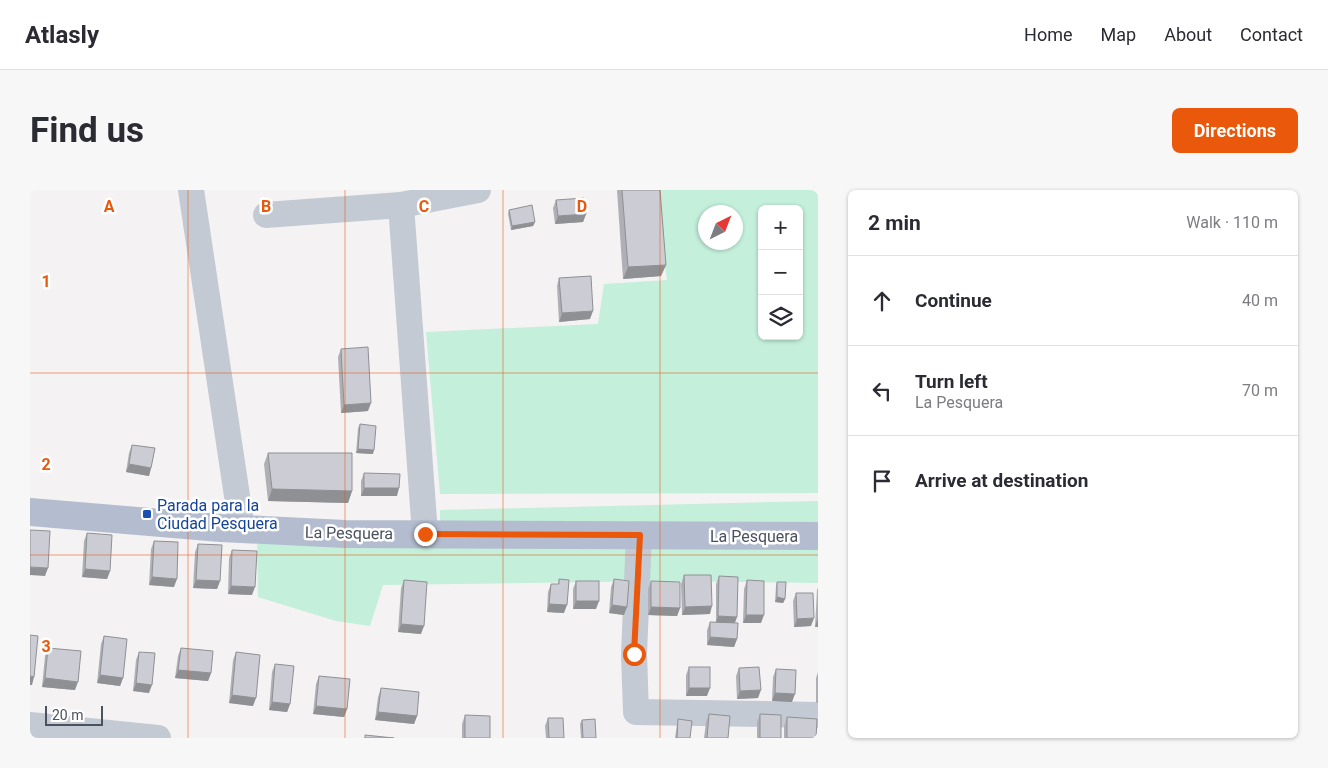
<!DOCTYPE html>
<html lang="en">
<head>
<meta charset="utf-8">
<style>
  :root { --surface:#fff; --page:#f7f7f7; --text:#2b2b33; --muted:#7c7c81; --line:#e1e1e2; --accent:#ea580c }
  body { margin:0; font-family:Roboto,sans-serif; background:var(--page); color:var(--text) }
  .controls { position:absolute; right:15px; top:15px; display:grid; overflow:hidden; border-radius:8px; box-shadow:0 1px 4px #0004 }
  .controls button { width:45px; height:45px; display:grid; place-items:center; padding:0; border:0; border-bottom:1px solid var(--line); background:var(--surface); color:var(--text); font:25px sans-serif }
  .compass { position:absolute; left:668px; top:15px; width:45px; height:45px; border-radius:50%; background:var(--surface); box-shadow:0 1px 4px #0004; rotate:42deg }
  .scale { position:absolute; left:15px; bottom:12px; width:58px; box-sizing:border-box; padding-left:5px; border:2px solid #4a525f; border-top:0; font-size:14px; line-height:18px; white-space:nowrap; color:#4a525f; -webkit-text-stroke:4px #fff; paint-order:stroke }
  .stop { position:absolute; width:15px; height:15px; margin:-11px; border:4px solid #ea580c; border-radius:50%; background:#fff }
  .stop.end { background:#ea580c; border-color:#fff; box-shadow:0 1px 5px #0008 }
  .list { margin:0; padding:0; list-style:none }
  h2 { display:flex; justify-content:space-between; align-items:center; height:65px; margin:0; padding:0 20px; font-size:21px }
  h2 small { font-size:16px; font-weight:400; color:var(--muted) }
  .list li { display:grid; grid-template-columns:32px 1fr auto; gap:15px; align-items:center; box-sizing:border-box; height:90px; padding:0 20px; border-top:1px solid var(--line) }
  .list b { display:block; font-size:19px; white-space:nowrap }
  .list p { margin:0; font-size:16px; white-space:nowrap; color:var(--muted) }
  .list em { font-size:16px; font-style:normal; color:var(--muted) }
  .icon { flex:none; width:28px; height:28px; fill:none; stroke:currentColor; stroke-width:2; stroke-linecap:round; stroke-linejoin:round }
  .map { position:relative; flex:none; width:788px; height:548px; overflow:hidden; border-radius:8px }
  header { display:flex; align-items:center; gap:30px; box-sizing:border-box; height:70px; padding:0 25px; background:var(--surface); border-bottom:1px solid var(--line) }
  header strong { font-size:24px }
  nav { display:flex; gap:28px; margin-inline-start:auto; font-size:18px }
  .intro { display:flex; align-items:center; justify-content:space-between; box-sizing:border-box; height:120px; padding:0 30px }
  h1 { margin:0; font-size:35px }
  .button { padding:12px 22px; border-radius:8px; background:var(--accent); color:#fff; font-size:18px; font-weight:700 }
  main { display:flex; gap:30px; padding:0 30px }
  aside { flex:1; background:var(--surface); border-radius:8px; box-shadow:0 1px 4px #0004 }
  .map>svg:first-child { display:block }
  .green { fill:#c3efdb; fill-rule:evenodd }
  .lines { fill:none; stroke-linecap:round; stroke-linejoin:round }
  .minor { stroke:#c3cad3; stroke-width:26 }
  .major { stroke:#b3bdcf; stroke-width:28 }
  .wall { fill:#afb0b6 }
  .shaded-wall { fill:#8f9094 }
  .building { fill:#cccdd4; stroke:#8f9094 }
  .route { stroke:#ea580c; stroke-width:6 }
  .grid { fill:none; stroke:#e8590c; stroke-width:1; stroke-opacity:0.55 }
  .transit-dot { fill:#1a4fb4; stroke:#fff; stroke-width:2 }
  .labels { text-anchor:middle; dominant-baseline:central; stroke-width:5; stroke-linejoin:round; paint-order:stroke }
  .transit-label { font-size:16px; fill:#164399; stroke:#fff; text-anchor:start }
  .street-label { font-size:16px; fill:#4a525f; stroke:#fff }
  .grid-label { font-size:16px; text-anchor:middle; font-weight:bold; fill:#e8590c; stroke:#fff; stroke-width:5; stroke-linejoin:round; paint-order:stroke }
</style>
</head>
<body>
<header>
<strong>Atlasly</strong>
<nav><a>Home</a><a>Map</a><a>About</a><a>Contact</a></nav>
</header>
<div class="intro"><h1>Find us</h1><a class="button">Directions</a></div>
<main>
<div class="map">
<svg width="788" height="548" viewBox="0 0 788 548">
  <rect width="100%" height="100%" fill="#f4f2f2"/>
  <g class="green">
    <path d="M624,0H788V303L410,304L396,142L568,134L574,94L637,90ZM732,19H769V146H732ZM676,22H706V52H676Z"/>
    <polygon points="788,311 788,336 413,334 410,329 410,320"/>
    <polygon points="227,350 788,356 788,393 630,391 353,395 340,436 306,431 228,407"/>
  </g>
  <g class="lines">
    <g class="minor">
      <polyline points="161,0 212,339"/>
      <polyline points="371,15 395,344"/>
      <polyline points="236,25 371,15 448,0"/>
      <polyline points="609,345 604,464 606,522 788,525"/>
      <polyline points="0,535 128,548"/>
    </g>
    <polyline class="major" points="0,322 191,338 315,344 788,346"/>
  </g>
  <g class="wall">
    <polygon points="587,0 630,0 636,75 631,86 593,89"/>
    <polygon points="526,10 556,24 553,32 525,34 523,18"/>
    <polygon points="479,20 505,32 503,36 481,40 478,24"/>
    <polygon points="529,88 560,129 529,132 527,96"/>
    <polygon points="311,159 338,221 311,223 308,167"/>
    <polygon points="330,234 343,264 326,263 328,238"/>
    <polygon points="102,255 121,278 119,286 96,282 99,263"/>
    <polygon points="238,263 322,301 318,313 238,311 234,274"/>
    <polygon points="334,283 367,306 331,306 331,291"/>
    <polygon points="57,343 80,381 77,389 52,387 54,351"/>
    <polygon points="124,351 144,397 119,395 121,359"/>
    <polygon points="168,354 190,391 187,399 163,398 165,362"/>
    <polygon points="202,360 222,405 198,404 199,368"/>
    <polygon points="654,385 680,424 652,425 651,394"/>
    <polygon points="689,386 707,427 705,432 707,449 704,457 677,455 677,440 680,432 686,432 686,394"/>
    <polygon points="529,389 534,423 517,422 518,402 521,394 528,394"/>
    <polygon points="584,389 594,425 579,423 581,397"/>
    <polygon points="374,390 391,444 368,442 371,398"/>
    <polygon points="717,390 731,433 713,433 714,399"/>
    <polygon points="546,391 566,419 543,419 543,399"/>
    <polygon points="621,391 650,418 647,426 618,425 618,399"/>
    <polygon points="747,392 755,409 753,413 745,412 746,396"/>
    <polygon points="788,398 788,437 785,437 787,400"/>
    <polygon points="766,403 781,436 764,437 763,411"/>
    <polygon points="74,446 93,488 90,496 67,493 71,454"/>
    <polygon points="18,458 45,500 12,497 15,466"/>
    <polygon points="151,458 181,483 178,491 145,488 148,466"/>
    <polygon points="109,462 119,503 103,501 106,470"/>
    <polygon points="206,462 223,516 199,513 203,470"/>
    <polygon points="245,474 260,514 257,522 239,520 242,482"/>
    <polygon points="659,477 677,506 656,506 656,485"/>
    <polygon points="709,478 728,508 707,509 706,486"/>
    <polygon points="746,479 762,512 742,511 743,487"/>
    <polygon points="788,482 788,513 786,513 786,488"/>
    <polygon points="289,486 317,519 314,527 283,524 286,494"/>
    <polygon points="351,498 387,526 384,534 345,530 348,507"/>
    <polygon points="679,524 698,548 674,548 676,532"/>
    <polygon points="730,524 751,548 727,548 727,532"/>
    <polygon points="435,525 460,548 432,548 432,534"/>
    <polygon points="757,527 786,548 754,548 754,536"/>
    <polygon points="518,528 534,548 516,548 515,536"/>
    <polygon points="648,529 660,548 645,548 647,534"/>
    <polygon points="552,530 566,548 551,548 550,534"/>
  </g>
  <g class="shaded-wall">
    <polygon points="556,24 553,32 525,34 528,26"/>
    <polygon points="505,32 503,36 481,40 482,36"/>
    <polygon points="636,75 631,86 593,89 598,77"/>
    <polygon points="563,121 560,129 529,132 532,123"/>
    <polygon points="341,213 338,221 311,223 314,215"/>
    <polygon points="328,259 344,260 343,264 326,263"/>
    <polygon points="99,274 121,278 119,286 96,282"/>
    <polygon points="334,298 369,298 367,306 331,306"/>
    <polygon points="242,299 322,301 318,313 238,311"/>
    <polygon points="0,377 18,378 15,386 0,385"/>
    <polygon points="55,379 80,381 77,389 52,387"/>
    <polygon points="122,387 147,389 144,397 119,395"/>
    <polygon points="166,390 190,391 187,399 163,398"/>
    <polygon points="201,396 225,397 222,405 198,404"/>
    <polygon points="747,407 755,409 753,413 745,412"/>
    <polygon points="546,411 569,411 566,419 543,419"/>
    <polygon points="519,414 537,415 534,423 517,422"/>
    <polygon points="582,415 597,417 594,425 579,423"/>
    <polygon points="682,416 680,424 652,425 655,417"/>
    <polygon points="621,417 650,418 647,426 618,425"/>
    <polygon points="716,425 734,425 731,433 713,433"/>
    <polygon points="688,426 707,427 704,435 685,435"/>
    <polygon points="784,428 781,436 764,437 767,429"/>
    <polygon points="788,428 788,437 785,437"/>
    <polygon points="371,434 394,436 391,444 368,442"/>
    <polygon points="680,447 707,449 704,457 677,455"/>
    <polygon points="148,480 181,483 178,491 145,488"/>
    <polygon points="70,485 93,488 90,496 67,493"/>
    <polygon points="0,486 4,487 2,495 0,495"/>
    <polygon points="15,488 48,492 45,500 12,497"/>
    <polygon points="106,493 122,495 119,503 103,501"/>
    <polygon points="659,498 680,498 677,506 656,506"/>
    <polygon points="731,500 728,508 707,509 710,501"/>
    <polygon points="745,503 765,504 762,512 742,511"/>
    <polygon points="202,505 226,508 223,516 199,513"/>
    <polygon points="242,512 260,514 257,522 239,520"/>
    <polygon points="286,516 317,519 314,527 283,524"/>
    <polygon points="348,522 387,526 384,534 345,530"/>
  </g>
  <g class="building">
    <polygon points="592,0 630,0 636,75 598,77"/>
    <polygon points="554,8 556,24 528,26 526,10"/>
    <polygon points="502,15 505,32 482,36 479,20"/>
    <polygon points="561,86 563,121 532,123 529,88"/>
    <polygon points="338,157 341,213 314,215 311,159"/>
    <polygon points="330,234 346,236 344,260 328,259"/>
    <polygon points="102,255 125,258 121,278 99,274"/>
    <polygon points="238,263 322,263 322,301 242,299"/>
    <polygon points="334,283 370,284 369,298 334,298"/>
    <polygon points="0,340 20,341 18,378 0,377"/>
    <polygon points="57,343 82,345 80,381 55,379"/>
    <polygon points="124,351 148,352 147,389 122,387"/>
    <polygon points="168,354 192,355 190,391 166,390"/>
    <polygon points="202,360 227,361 225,397 201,396"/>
    <polygon points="654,385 681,385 682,416 655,417"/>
    <polygon points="689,386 708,387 707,427 688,426"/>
    <polygon points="529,389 539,390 537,415 519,414 521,394 529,394"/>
    <polygon points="584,389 599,391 597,417 582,415"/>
    <polygon points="374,390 397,392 394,436 371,434"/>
    <polygon points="717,390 734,391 734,425 716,425"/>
    <rect x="546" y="391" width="23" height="20"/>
    <polygon points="621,391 650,392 650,418 621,417"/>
    <polygon points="747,392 756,392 755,409 747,407"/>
    <polygon points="766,403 783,403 784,428 767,429"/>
    <polygon points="680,432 708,433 707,449 680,447"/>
    <polygon points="0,445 8,446 4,487 0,486"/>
    <polygon points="74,446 97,449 93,488 70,485"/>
    <polygon points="18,458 51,461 48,492 15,488"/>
    <polygon points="151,458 183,461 181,483 148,480"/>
    <polygon points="109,462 125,463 122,495 106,493"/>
    <polygon points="206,462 230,465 226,508 202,505"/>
    <polygon points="245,474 264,476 260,514 242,512"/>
    <rect x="659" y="477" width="21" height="21"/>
    <polygon points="729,477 731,500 710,501 709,478"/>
    <polygon points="746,479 766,480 765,504 745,503"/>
    <polygon points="289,486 320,489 317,519 286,516"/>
    <polygon points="351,498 389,502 387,526 348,522"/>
    <polygon points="679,524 700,526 698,548 677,548"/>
    <polygon points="730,524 751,525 751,548 730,548"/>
    <polygon points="435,525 460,526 460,548 435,548"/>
    <polygon points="757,527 787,529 786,548 757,548"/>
    <polygon points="518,528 533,528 534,548 519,548"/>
    <polygon points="565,529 566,548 553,548 552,530"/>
    <polygon points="648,529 662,531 660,548 647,548"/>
    <polygon points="335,545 364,548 335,548"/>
  </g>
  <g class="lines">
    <polyline class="route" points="395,344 610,345 604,464"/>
  </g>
  <path class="grid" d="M158,0V548M315,0V548M473,0V548M630,0V548M0,183H788M0,365H788"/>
  <rect class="transit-dot" x="112" y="319" width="10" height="10" rx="2.5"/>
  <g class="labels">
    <g class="transit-label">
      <text x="127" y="315">Parada para la<tspan x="127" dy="18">Ciudad Pesquera</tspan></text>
    </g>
    <g class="street-label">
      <text transform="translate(319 343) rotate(1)">La Pesquera</text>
      <text x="724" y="346">La Pesquera</text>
    </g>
  </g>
  <g class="grid-label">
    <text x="79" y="22">A</text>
    <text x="236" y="22">B</text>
    <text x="394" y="22">C</text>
    <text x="552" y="22">D</text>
    <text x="16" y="97">1</text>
    <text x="16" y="280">2</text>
    <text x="16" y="462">3</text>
  </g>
</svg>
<div class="controls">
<button>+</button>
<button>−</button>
<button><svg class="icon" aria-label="layers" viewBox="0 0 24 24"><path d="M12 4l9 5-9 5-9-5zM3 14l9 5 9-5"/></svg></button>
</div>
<svg class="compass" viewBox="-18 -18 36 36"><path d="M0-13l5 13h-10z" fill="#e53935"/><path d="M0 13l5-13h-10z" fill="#7c7c81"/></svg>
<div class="scale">20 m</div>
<div class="stop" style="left:604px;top:464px"></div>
<div class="stop end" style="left:395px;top:344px"></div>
</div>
<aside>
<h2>2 min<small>Walk · 110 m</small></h2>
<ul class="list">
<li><svg class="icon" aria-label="ahead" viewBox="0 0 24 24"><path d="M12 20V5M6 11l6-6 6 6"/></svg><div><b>Continue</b></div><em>40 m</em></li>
<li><svg class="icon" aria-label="left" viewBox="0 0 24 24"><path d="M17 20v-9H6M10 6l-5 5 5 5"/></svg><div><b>Turn left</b><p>La Pesquera</p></div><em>70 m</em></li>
<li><svg class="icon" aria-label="arrive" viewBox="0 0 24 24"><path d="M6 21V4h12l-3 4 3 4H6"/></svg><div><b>Arrive at destination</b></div></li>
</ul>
</aside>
</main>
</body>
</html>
